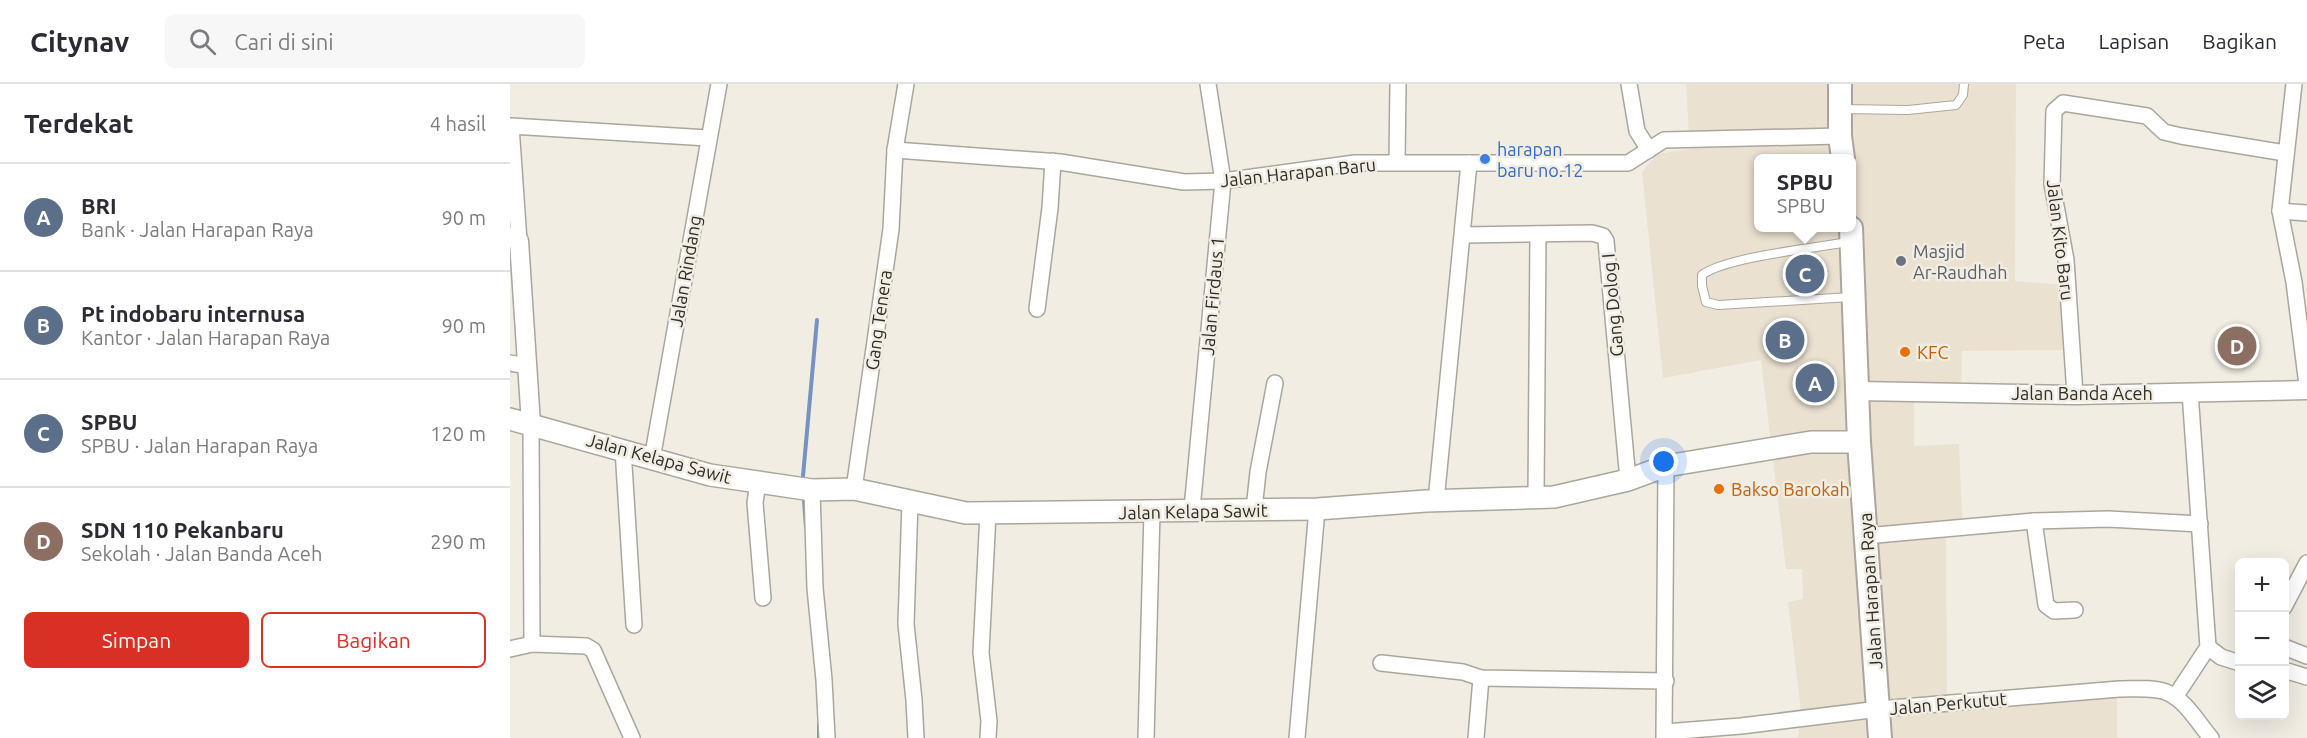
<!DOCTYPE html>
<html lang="id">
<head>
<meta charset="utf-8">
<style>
  :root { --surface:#fff; --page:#f7f7f7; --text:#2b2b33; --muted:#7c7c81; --line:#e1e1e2; --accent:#d93025 }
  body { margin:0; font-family:Ubuntu,sans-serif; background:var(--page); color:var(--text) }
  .controls { position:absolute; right:18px; bottom:18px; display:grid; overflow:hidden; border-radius:9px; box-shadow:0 6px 24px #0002 }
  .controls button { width:54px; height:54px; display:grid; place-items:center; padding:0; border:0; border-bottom:2px solid var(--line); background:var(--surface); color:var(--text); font:30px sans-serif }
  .you { position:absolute; left:1154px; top:378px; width:21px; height:21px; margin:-15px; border:4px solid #fff; border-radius:50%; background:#1a73e8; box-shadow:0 0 0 9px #1a73e833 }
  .badge { display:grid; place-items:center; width:39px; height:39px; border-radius:50%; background:var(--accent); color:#fff; font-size:20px; font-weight:700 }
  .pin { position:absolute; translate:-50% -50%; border:3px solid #fff; box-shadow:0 2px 6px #0006 }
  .popup { position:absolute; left:1244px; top:70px; width:102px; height:78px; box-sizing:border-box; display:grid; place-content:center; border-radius:9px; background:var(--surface); filter:drop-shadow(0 2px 4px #0005); font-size:20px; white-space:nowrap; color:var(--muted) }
  .popup b { font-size:22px; color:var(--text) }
  .popup::after { content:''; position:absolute; left:50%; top:100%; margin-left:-12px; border:12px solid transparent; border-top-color:var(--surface) }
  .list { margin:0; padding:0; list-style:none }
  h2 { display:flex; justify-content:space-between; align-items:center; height:78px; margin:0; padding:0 24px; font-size:26px }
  h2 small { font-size:20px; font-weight:400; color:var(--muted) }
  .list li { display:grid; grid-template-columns:39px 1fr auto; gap:18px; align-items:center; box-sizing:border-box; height:108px; padding:0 24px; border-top:2px solid var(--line) }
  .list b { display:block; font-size:22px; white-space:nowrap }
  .list p { margin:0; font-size:20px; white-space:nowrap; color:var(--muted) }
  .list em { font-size:20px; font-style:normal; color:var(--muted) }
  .actions { display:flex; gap:12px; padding:18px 24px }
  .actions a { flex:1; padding:14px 0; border:2px solid var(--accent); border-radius:9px; text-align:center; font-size:21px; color:var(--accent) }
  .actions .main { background:var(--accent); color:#fff }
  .icon { flex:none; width:33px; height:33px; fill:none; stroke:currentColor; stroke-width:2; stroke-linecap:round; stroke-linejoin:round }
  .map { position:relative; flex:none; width:1797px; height:654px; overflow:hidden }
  header { display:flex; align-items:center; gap:36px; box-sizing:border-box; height:84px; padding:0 30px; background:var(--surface); border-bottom:2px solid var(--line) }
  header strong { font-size:28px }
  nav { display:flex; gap:33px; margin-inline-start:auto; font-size:21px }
  .search { width:420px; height:54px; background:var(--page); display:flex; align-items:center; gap:15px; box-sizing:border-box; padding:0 21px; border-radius:9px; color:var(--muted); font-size:22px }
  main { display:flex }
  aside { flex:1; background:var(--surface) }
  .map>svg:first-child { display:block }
  .built { fill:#eae1d1; fill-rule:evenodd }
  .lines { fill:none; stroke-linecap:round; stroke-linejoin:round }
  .stream { stroke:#7692c2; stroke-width:4 }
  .service-casing { stroke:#aba69d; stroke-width:10 }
  .minor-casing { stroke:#aba69d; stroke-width:18 }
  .tertiary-casing { stroke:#aba69d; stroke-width:21 }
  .secondary-casing { stroke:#aba69d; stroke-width:24 }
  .primary-casing { stroke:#aba69d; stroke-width:26 }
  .service { stroke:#fff; stroke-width:8 }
  .minor { stroke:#fff; stroke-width:15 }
  .tertiary { stroke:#fff; stroke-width:18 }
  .secondary { stroke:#fff; stroke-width:21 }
  .primary { stroke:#fff; stroke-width:22 }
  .shop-dot { fill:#3f7fe0; stroke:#f2ede3; stroke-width:2 }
  .worship-dot { fill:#6b7280; stroke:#f2ede3; stroke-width:2 }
  .food-dot { fill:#e8710a; stroke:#f2ede3; stroke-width:2 }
  .labels { text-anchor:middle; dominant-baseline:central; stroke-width:5; stroke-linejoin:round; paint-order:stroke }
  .shop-label { font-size:18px; fill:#366cbe; stroke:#f2ede3; text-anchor:start }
  .street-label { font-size:18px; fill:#2f2d2a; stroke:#f2ede3 }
  .worship-label { font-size:18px; fill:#5b616d; stroke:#f2ede3; text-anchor:start }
  .food-label { font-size:18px; fill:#c56008; stroke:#f2ede3; text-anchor:start }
</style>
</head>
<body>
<header>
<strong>Citynav</strong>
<div class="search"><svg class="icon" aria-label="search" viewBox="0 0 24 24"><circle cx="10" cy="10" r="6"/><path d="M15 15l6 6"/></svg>Cari di sini</div>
<nav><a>Peta</a><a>Lapisan</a><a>Bagikan</a></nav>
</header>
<main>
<aside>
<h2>Terdekat<small>4 hasil</small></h2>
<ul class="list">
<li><span class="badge" style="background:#5c6f8a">A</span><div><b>BRI</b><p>Bank · Jalan Harapan Raya</p></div><em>90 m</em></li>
<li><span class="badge" style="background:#5c6f8a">B</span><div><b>Pt indobaru internusa</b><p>Kantor · Jalan Harapan Raya</p></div><em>90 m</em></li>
<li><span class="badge" style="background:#5c6f8a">C</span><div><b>SPBU</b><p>SPBU · Jalan Harapan Raya</p></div><em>120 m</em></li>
<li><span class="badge" style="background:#8d6e63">D</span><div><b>SDN 110 Pekanbaru</b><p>Sekolah · Jalan Banda Aceh</p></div><em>290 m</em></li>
</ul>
<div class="actions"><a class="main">Simpan</a><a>Bagikan</a></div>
</aside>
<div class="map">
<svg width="1797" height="654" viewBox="0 0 1797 654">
  <rect width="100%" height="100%" fill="#f2ede3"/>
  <path class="built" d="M1176,0H1506L1505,197L1557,201L1561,266L1452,267L1451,314L1404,316V362L1449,360L1453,449L1436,451L1437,613L1607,600V654H1288L1291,628L1278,518L1293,515L1292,485H1276L1251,276L1153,294L1132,88L1147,70L1180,65ZM1248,74H1342V144H1248Z"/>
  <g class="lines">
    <g class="stream">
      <polyline points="293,392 307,236"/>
      <polyline points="294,416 296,443"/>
      <polyline points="309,654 309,641"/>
    </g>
    <g class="service-casing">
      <g id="service">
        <polyline points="1331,25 1398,26 1446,21 1453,11 1454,0"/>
        <path d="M1338,158C1305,164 1216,173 1192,191V202L1196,218L1208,221L1341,213"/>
      </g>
    </g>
    <g class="minor-casing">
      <g id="minor">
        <polyline points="1119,0 1127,47 1139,66"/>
        <polyline points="1784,0 1770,127 1784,198 1797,301"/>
        <polyline points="385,66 550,78 674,98 713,97 845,79 1118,79 1154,56 1330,52"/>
        <polyline points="887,78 888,0"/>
        <polyline points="1770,127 1797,129"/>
        <polyline points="953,151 1082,149 1093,152 1096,157 1118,396"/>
        <polyline points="9,157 1,42 198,54"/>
        <polyline points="527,225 540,124 543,77"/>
        <polyline points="0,279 17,282"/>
        <polyline points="1565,311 1556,176 1542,100 1544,27 1553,19 1637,32 1654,48 1671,52 1775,69"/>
        <polyline points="21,340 22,560"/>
        <polyline points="113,365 124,541"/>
        <polyline points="142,375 209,0"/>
        <polyline points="248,398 245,419 253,514"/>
        <polyline points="344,405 381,145 385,66 396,0"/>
        <polyline points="302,406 305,504 314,596 317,654"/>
        <polyline points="1026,414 1028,150"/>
        <polyline points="926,417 959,79"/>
        <polyline points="400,418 396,540 404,616 406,654"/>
        <polyline points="682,425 713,97 698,0"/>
        <polyline points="744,425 748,388 765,299"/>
        <polyline points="478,429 471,569 479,637 478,654"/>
        <polyline points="1524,437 1536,521 1544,527 1565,526"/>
        <polyline points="1355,452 1524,437 1598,435 1690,440"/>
        <polyline points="1774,523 1797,479"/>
        <polyline points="1698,563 1711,573 1730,579"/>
        <polyline points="1774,563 1797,572"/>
        <polyline points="0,565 22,560 76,562 83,566 122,654"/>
        <polyline points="871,579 953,588 971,594 1156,597"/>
        <polyline points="1774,586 1797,593"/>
        <polyline points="1665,613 1698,563 1680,308"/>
        <path d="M1155,648L1231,642L1369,625L1609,605C1624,605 1642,603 1656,608C1676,616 1688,639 1701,654"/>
        <polyline points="636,654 642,428"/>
        <polyline points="787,654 807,425"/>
        <polyline points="966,654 971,594"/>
        <polyline points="1154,654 1156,382"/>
      </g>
    </g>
    <g class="tertiary-casing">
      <g id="tertiary">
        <polyline points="0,153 9,157 21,340"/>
        <polyline points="1348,307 1565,311 1797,306"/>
      </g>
    </g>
    <g class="secondary-casing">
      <polyline id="secondary" points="0,335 200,391 302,406 344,405 456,429 807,425 916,417 1044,413 1118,396 1156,382 1301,358 1349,358"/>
    </g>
    <g class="primary-casing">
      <g id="primary">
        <polyline points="1330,0 1330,52 1333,74"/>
        <polyline points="1341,144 1349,358 1370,654"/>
      </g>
    </g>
    <use href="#service" class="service"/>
    <use href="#minor" class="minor"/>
    <use href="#tertiary" class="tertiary"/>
    <use href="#secondary" class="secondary"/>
    <use href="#primary" class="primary"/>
  </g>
  <circle class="shop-dot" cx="975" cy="75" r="6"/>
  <circle class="worship-dot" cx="1391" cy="177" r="6"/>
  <g class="food-dot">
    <circle cx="1395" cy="268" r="6"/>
    <circle cx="1209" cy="405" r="6"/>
  </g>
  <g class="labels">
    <g class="shop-label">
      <text x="987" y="65">harapan<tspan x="987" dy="21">baru no.12</tspan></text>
    </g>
    <g class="street-label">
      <text transform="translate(788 88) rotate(-6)">Jalan Harapan Baru</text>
      <text transform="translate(1551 156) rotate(83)">Jalan Kito Baru</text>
      <text transform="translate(175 187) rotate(-80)">Jalan Rindang</text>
      <text transform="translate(702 212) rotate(-85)">Jalan Firdaus 1</text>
      <text transform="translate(1102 221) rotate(-95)">Gang Dolog I</text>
      <text transform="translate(368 236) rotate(-82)">Gang Tenera</text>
      <text x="1572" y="309">Jalan Banda Aceh</text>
      <text transform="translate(149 374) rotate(15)">Jalan Kelapa Sawit</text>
      <text transform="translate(683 427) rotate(-1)">Jalan Kelapa Sawit</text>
      <text transform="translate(1360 507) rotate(-94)">Jalan Harapan Raya</text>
      <text transform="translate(1438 619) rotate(-5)">Jalan Perkutut</text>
    </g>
    <g class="worship-label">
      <text x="1403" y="167">Masjid<tspan x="1403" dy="21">Ar-Raudhah</tspan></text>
    </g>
    <g class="food-label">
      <text x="1407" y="268">KFC</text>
      <text x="1221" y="405">Bakso Barokah</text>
    </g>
  </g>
</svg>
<div class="controls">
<button>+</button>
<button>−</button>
<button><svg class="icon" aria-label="layers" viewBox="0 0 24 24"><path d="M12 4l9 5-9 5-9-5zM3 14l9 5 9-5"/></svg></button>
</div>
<div class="you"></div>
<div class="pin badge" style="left:1305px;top:299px;background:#5c6f8a">A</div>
<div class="pin badge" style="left:1275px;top:256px;background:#5c6f8a">B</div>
<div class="pin badge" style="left:1295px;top:190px;background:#5c6f8a">C</div>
<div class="popup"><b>SPBU</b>SPBU</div>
<div class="pin badge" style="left:1727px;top:262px;background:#8d6e63">D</div>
</div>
</main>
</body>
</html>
